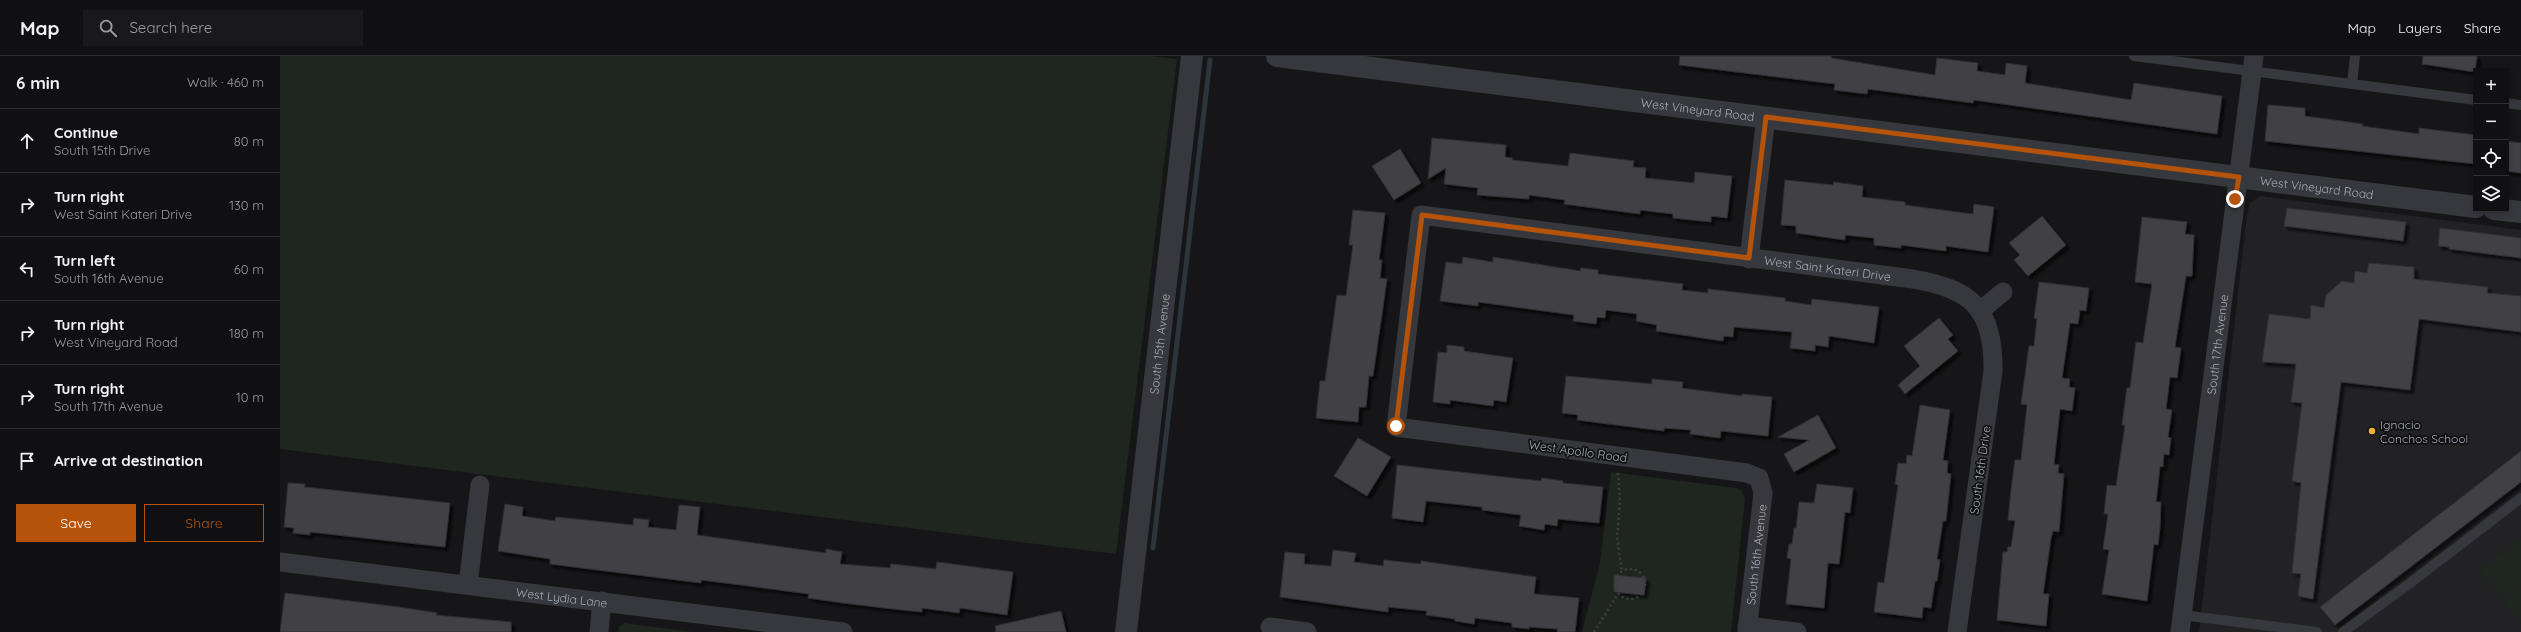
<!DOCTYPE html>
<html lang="en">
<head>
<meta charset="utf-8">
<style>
  :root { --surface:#101012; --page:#19191b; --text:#f1f3f6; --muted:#9c9d9f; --line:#303032; --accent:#b45309 }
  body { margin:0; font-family:Quicksand,sans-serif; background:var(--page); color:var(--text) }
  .controls { position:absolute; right:12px; top:12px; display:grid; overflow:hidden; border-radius:0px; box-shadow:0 2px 6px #0003 }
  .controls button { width:36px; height:36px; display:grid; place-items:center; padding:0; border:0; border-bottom:1px solid var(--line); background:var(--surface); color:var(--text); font:20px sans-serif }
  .stop { position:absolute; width:12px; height:12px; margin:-9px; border:3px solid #b45309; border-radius:50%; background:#fff }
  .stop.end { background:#b45309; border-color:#fff; box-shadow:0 1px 4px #0008 }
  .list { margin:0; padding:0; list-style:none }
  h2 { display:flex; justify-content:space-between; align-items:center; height:52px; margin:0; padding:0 16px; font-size:17px }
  h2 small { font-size:13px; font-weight:400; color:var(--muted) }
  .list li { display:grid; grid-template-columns:26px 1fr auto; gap:12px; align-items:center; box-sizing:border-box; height:64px; padding:0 16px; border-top:1px solid var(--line) }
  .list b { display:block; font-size:15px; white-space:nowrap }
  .list p { margin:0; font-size:13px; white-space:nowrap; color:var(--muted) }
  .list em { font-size:13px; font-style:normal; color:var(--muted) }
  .actions { display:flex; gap:8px; padding:12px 16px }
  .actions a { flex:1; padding:9px 0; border:1px solid var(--accent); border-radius:0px; text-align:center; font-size:14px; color:var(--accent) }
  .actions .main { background:var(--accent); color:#fff }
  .icon { flex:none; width:22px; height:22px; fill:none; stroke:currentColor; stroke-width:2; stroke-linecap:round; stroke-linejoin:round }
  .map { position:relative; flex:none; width:2241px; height:576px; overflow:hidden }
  header { display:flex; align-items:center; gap:24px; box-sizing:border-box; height:56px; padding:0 20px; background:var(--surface); border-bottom:1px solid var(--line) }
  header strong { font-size:19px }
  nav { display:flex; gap:22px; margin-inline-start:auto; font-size:14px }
  .search { width:280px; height:36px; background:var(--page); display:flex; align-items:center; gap:10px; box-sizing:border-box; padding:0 14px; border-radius:0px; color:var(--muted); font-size:15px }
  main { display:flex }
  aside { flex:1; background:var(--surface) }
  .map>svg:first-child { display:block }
  .built { fill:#222225 }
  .green { fill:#1e261f }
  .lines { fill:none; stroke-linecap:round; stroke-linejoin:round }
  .stream { stroke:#2c353c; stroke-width:5 }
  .building { fill:#404145; stroke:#303034; filter:url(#shadow) }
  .path { stroke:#3d3f44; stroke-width:2.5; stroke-dasharray:2 3; stroke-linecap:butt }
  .service { stroke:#37383d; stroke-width:10 }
  .minor { stroke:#37383d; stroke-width:19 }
  .tertiary { stroke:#37383d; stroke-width:22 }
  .route { stroke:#b45309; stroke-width:5 }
  .poi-dot { fill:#f2b134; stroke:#111113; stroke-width:1.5 }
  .labels { text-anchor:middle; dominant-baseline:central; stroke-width:3.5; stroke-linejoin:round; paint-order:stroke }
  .street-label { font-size:12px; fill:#a8adb8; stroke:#111113 }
  .poi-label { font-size:12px; fill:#a8adb8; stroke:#111113; text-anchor:start }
</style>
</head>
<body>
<header>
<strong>Map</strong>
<div class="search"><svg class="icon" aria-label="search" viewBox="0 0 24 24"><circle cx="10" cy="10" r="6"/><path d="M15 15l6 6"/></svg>Search here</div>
<nav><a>Map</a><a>Layers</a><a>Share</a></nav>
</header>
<main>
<aside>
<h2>6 min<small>Walk · 460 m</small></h2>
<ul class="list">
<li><svg class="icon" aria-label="ahead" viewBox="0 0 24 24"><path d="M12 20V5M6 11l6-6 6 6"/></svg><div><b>Continue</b><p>South 15th Drive</p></div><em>80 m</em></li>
<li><svg class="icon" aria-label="right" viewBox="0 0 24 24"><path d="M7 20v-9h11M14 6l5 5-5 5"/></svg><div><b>Turn right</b><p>West Saint Kateri Drive</p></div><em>130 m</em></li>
<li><svg class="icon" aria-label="left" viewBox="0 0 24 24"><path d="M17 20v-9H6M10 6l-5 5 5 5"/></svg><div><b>Turn left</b><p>South 16th Avenue</p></div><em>60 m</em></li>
<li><svg class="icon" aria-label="right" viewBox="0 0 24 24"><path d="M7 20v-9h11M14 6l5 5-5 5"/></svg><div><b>Turn right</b><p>West Vineyard Road</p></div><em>180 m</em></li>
<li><svg class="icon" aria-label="right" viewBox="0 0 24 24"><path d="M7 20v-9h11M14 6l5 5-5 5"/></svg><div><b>Turn right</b><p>South 17th Avenue</p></div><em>10 m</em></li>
<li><svg class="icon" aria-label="arrive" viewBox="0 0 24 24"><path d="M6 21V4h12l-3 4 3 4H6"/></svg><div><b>Arrive at destination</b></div></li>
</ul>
<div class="actions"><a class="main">Save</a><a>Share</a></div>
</aside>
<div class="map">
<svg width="2241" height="576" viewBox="0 0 2241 576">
  <defs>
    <filter id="shadow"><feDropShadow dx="3.5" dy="3.5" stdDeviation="1" flood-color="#0009"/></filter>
  </defs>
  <rect width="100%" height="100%" fill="#161618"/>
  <polygon class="built" points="1980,140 2241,174 2241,576 1919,576 1967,159 1970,147"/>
  <g class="green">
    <polygon points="0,0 870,0 897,3 836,498 0,393"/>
    <polygon points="1331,416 1456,432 1462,435 1465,443 1451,576 1302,576 1320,507"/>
    <polygon points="2241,483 2241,531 2224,544 2200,514"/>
    <polygon points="2241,532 2241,566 2224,545"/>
    <polygon points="344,567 413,576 338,576 339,571"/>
  </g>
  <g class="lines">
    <polyline class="stream" points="873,492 930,4"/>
  </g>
  <g class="building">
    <polygon points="1400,0 1551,0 1551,2 1655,19 1657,2 1698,7 1697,15 1725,19 1726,7 1747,10 1745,27 1851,44 1854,27 1942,40 1937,78 1694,44 1693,47 1588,33 1587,38 1554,34 1555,28 1399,9"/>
    <polygon points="2143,0 2197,0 2195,16 2142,8"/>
    <polygon points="1988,49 2025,52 2025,60 2083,68 2082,70 2139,78 2139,72 2196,79 2196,108 1985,85"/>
    <polygon points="1152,82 1226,89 1225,101 1233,102 1232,104 1288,110 1290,97 1354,105 1353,111 1366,112 1365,122 1414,127 1415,116 1452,120 1447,162 1431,160 1431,166 1393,162 1393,158 1360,154 1360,158 1284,148 1285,144 1249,139 1249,143 1197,139 1198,132 1164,128 1166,112 1148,123"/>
    <polygon points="2226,85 2241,87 2241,117 2226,115"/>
    <polygon points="1120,93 1141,127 1114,144 1092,110"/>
    <polygon points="1505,124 1553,129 1554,126 1583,130 1582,141 1625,146 1625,149 1684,157 1693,158 1694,148 1714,151 1708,196 1666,190 1666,195 1621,189 1621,192 1594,189 1594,182 1565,179 1565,184 1516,177 1516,170 1501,169"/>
    <polygon points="2007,152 2126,166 2123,185 2004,170"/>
    <polygon points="1073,154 1105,157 1099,204 1102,204 1100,222 1107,223 1093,320 1089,320 1086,351 1079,351 1078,366 1036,362 1040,325 1045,325 1057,239 1066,240 1073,189 1069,189"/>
    <polygon points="1762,160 1786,189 1748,220 1734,204 1740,199 1729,187"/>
    <polygon points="1862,161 1907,166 1905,178 1914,179 1912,220 1906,220 1895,291 1901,292 1897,322 1890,321 1886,353 1892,354 1888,381 1891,382 1889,399 1884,398 1883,411 1880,410 1876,446 1881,446 1880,471 1878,489 1874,488 1867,545 1822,538 1829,494 1823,493 1828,458 1824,458 1827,429 1836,430 1845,369 1842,369 1847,332 1850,332 1856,286 1863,287 1872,228 1855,226"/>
    <polygon points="2160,172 2241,182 2241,202 2169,193 2169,191 2158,190"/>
    <polygon points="1183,201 1213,206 1213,201 1300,215 1301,212 1318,214 1318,218 1403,228 1402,234 1428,237 1428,233 1505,242 1505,245 1531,249 1532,243 1599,251 1594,287 1549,280 1548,291 1535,289 1535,295 1510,292 1512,276 1454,271 1453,281 1444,280 1443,285 1376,275 1377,269 1356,265 1357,258 1326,254 1325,262 1317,261 1316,268 1293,265 1294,259 1198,246 1198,250 1160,245 1166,206 1182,208"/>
    <polygon points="2089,207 2134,211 2134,223 2208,231 2207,237 2241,240 2241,276 2139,263 2130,334 2061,326 2033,543 2018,540 2021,518 2012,517 2021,427 2012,425 2022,347 2011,346 2016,308 1982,306 1989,258 2030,263 2031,249 2044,252 2046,239 2062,225 2074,227 2075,215 2087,217"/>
    <polygon points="1759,226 1809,232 1806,255 1800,254 1798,268 1790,267 1782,322 1790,323 1789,331 1795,332 1792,355 1780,353 1774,408 1779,409 1778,417 1784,418 1779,476 1773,475 1771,482 1763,538 1769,538 1766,570 1717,564 1723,496 1727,496 1728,491 1731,491 1735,465 1728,464 1731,434 1735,404 1741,404 1747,349 1741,348 1749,290 1754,290 1757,263 1754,262"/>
    <polygon points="1659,262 1673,279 1668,283 1678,295 1625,338 1618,329 1640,310 1624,290"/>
    <polygon points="1167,289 1184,291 1184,295 1233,302 1226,346 1214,344 1213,350 1170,344 1170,348 1153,346 1158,296 1167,297"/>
    <polygon points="1286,320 1372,328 1372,323 1403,326 1402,332 1462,340 1462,338 1492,341 1488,380 1441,375 1440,382 1410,378 1411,374 1384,372 1384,375 1297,364 1298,359 1282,357"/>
    <polygon points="1640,349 1670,354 1663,404 1668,405 1667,417 1671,418 1666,465 1663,465 1657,503 1660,504 1657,525 1655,525 1651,552 1643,551 1642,562 1594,556 1598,526 1604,527 1618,429 1615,428 1618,407 1626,408 1627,399 1632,400"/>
    <polygon points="1538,359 1556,392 1514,416 1504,398 1529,384 1498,381"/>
    <polygon points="1078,382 1111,401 1087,440 1054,420"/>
    <polygon points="2241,395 2241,426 2055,569 2040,551"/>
    <polygon points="1117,409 1261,425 1262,422 1283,425 1283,427 1323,431 1319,467 1278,463 1277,470 1265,468 1264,474 1239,470 1241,459 1202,454 1202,451 1146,445 1143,466 1112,462"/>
    <polygon points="8,427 25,428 25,431 170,447 165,491 30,476 30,479 13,477 14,472 4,471"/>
    <polygon points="1537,428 1573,432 1570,457 1565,456 1559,508 1548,507 1544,552 1506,548 1511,503 1507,502 1509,488 1512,488 1514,472 1516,472 1519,446 1534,447"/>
    <polygon points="225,448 243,451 242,460 275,465 276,461 353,469 354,462 369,464 368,471 396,474 399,449 420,451 417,479 546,497 546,493 562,496 560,508 610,512 611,508 656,513 657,506 733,516 727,559 680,552 679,557 642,552 642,556 613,553 563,547 528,542 529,538 469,530 421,524 421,527 270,508 270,503 218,495"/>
    <polygon points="1053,494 1076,497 1074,506 1103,510 1104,504 1141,508 1141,505 1256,521 1254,538 1299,542 1295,576 1277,576 1278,573 1249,571 1249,573 1232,571 1232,567 1195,562 1194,568 1175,565 1175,563 1146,559 1147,555 1108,551 1108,556 1000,541 1005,496 1025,498 1024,508 1051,510"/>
    <polygon points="1334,519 1366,522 1364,539 1334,536"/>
    <polygon points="5,537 119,551 157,557 156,559 231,566 231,576 0,576"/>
    <polygon points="781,555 786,576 716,576 715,570"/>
  </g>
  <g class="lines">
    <g class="path">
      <polyline points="1338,417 1340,446 1337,481 1342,516"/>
      <circle cx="1350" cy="528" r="15"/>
      <polyline points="1314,576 1338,538"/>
    </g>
    <g class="service">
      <polyline points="1854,0 2196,44"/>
      <polyline points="2072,28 2075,0"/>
      <polyline points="2226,47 2241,49"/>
      <polyline points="1902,559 2037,576"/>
      <polyline points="2063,576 2129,528 2241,442"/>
    </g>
    <g class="minor">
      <polyline points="1469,203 1486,61"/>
      <polyline points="1700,255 1723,236"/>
      <path id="s1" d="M0,506L563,576"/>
      <polyline points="188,529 200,429"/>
      <polyline points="1467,570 1517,576"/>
      <polyline points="990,571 1027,576"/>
      <polyline points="319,576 322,545"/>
      <path id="s2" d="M1467,576L1483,437L1479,422L1467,417L1116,371L1141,159L1633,223C1692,233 1714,253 1713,315L1677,576"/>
      <path id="s3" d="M1900,576L1974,0"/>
    </g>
    <g class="tertiary">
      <path id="s4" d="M997,0L2196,151"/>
      <polyline points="2214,153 2241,156"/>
      <path id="s5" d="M846,576L912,0"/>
    </g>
  </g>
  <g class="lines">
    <polyline class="route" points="1116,370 1142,159 1469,202 1486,61 1959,121 1955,143"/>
  </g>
  <circle class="poi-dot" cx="2092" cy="375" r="4"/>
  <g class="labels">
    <g class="street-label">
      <text stroke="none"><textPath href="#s4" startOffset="424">West Vineyard Road</textPath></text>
      <text stroke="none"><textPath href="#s4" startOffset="1048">West Vineyard Road</textPath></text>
      <text stroke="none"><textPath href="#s2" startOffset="1146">West Saint Kateri Drive</textPath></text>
      <text stroke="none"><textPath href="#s5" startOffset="290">South 15th Avenue</textPath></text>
      <text stroke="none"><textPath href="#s3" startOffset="290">South 17th Avenue</textPath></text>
      <text transform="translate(1298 395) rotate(8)">West Apollo Road</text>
      <text transform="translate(1700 414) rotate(-82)">South 16th Drive</text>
      <text stroke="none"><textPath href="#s2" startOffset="78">South 16th Avenue</textPath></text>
      <text stroke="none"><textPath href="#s1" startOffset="284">West Lydia Lane</textPath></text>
    </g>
    <g class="poi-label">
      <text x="2100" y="368">Ignacio<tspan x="2100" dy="14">Conchos School</tspan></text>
    </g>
  </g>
</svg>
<div class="controls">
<button>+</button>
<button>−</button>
<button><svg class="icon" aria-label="locate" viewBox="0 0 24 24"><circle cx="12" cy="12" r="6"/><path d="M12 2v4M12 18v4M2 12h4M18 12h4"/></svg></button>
<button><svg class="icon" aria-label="layers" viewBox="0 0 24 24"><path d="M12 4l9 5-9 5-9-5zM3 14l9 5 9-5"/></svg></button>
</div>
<div class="stop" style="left:1116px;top:370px"></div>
<div class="stop end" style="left:1955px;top:143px"></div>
</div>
</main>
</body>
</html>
